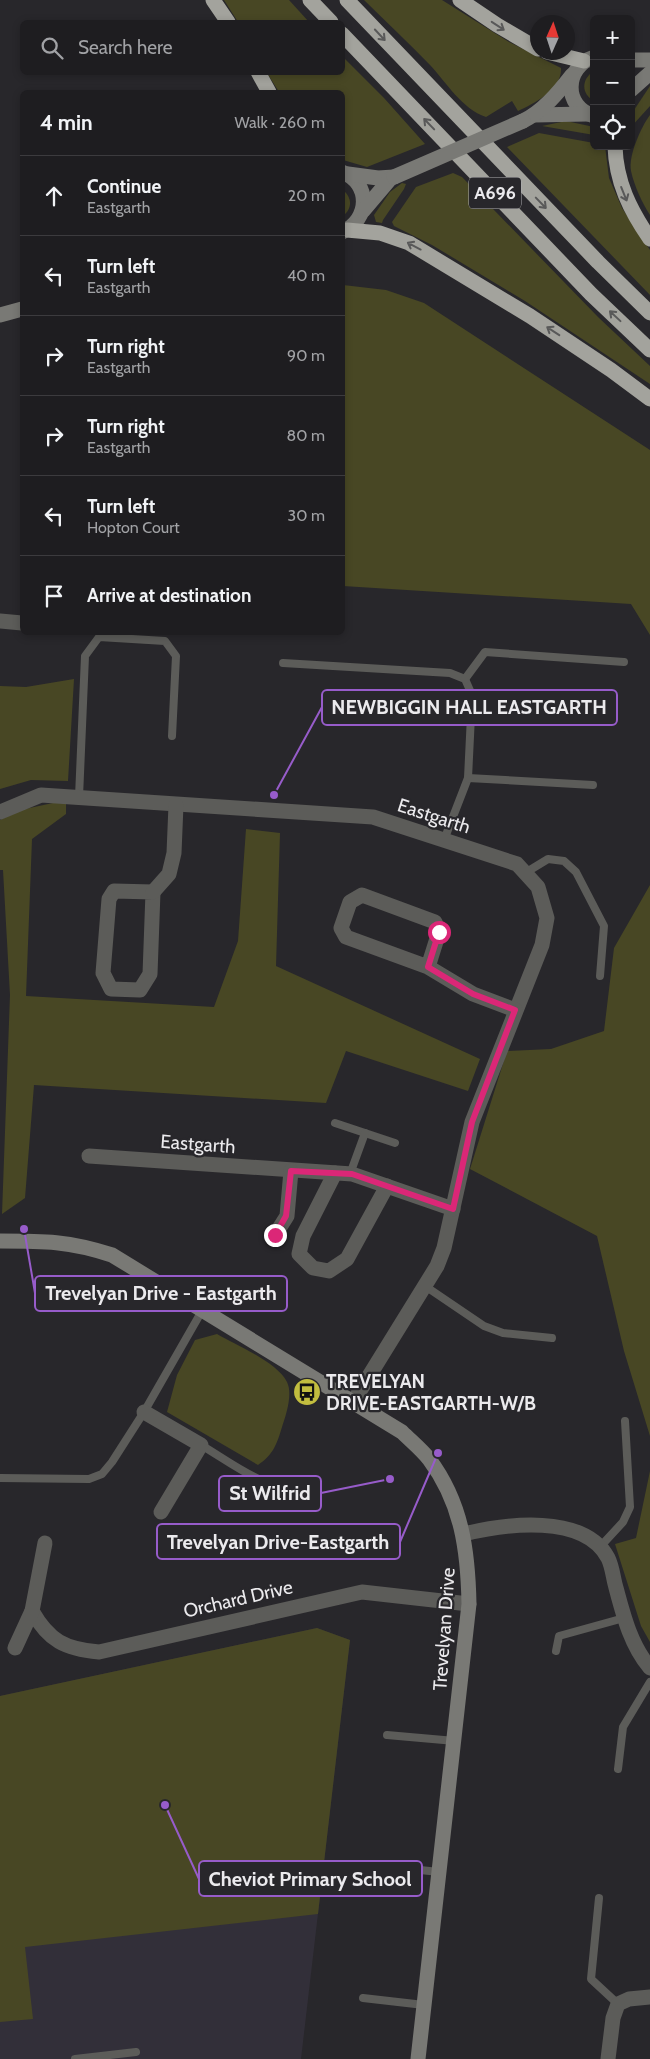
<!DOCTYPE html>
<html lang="en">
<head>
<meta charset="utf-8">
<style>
  :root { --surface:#1e1d20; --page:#2b2a2d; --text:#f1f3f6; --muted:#a1a2a5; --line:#3c3b3e }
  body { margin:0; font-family:Cabin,sans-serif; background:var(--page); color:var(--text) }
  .controls { position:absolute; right:15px; top:15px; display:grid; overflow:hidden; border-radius:8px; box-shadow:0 2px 8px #0003 }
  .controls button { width:45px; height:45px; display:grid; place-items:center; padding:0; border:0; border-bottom:1px solid var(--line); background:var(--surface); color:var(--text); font:25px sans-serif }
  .compass { position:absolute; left:530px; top:15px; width:45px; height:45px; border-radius:50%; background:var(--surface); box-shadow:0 2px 8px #0003; rotate:3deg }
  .stop { position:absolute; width:15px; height:15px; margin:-11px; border:4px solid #db2777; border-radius:50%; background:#fff }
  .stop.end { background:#db2777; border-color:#fff; box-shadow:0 1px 5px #0008 }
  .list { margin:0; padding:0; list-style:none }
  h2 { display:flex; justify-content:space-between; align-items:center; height:65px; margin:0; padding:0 20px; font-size:21px }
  h2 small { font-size:16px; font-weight:400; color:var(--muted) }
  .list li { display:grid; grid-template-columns:32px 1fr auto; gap:15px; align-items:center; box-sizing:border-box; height:80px; padding:0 20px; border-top:1px solid var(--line) }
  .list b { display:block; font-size:19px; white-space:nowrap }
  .list p { margin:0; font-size:16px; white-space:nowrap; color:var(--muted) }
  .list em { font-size:16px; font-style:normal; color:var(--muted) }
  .icon { flex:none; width:28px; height:28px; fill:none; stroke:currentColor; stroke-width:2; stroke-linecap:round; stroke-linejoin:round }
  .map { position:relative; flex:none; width:650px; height:2059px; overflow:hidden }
  .search { position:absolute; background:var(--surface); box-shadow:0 2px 8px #0003; left:20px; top:20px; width:325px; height:55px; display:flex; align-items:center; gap:12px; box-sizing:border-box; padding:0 18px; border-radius:8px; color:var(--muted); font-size:19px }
  .panel { position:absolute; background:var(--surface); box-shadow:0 2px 8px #0003; left:20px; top:90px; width:325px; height:545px; border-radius:8px }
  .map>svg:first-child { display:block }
  .built { fill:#322f39 }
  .green { fill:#484724 }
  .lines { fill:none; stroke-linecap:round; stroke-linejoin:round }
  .lane { stroke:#5c5c59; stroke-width:8 }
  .street { stroke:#5c5c59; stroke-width:15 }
  .secondary { stroke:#797975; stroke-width:15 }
  .highway { stroke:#a3a39d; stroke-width:15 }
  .secondary-bridge { stroke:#797975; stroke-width:15 }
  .oneway { stroke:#595959 }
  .route { stroke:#db2777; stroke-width:6 }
  .labels { text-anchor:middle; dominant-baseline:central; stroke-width:4.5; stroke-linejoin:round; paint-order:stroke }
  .shield { fill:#28272b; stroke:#b0b0b3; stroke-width:1 }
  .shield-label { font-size:18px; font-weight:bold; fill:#ebeaed }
  .street-label { font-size:19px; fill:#ebeaed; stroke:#28272b }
  .poi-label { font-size:19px; font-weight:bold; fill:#ebeaed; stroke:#28272b; text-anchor:start }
  .leader { fill:none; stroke:#975cca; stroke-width:2 }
  .callout-dot { fill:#975cca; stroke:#28272b; stroke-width:2 }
  .callout { fill:#28272b; stroke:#975cca; stroke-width:2 }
  .callout-label { font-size:20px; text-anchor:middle; font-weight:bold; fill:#ebeaed }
</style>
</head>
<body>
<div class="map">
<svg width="650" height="2059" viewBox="0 0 650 2059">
  <rect width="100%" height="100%" fill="#28272b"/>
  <polygon class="built" points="317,1628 350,1640 301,2059 0,2059 0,1696"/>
  <g class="green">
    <polygon points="224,0 289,0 309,22 238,22"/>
    <path d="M364,0H442L509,42L561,68C562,90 534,103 518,111L512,101L486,117C462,109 446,82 430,65C409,43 386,22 364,0Z"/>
    <polygon points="343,57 384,98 425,144 367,167 343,160 342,92 279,92 267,73 342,72"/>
    <path d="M594,71V101C581,94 581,79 594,71Z"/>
    <polygon points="650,86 650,106 631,127 634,110"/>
    <path d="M650,115V215C642,203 634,185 631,171C628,156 641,127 650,115Z"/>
    <polygon points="566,121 594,127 594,135 542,126"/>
    <polygon points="539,133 594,143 594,146 605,146 609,178 622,208 650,250 650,295 507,147"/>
    <polygon points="453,173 462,177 598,317 650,366 650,384 525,301 432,245 394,226 392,222 416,187"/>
    <polygon points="402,183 406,184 404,189 383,220 382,223 376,222 374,215 390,192"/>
    <path d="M342,189C352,197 353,208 343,216Z"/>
    <polygon points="343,285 386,290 424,303 650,450 650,635 631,604 343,586"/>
    <polygon points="74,679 68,781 31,780 0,789 0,686 26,687"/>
    <polygon points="53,803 66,803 66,814 32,839 26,996 214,1007 238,941 246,829 280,833 276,966 480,1059 468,1091 346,1051 326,1103 34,1085 25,1198 2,1214 10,995 3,870 0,870 0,820 20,810"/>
    <polygon points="650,885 650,1436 624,1351 597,1236 470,1169 507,1051 551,1049 604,1031 614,948"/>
    <path d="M217,1334C236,1345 277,1362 287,1382C293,1394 286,1415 282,1427C277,1444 273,1455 258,1465L167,1412L177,1375L195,1340Z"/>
    <polygon points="650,1471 650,1642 641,1626 615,1544 636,1538"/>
    <polygon points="317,1628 350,1640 318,1914 25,1947 33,2019 0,2022 0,1696"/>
  </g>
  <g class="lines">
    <g class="lane">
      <polyline points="283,663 450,673 465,679 472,695 468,778 444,840"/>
      <polyline points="465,679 485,652 624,662"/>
      <polyline points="468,778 593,785"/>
      <polyline points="79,797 85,656 99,637 165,641 176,656 172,736"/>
      <polyline points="525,873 548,859 564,861 576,872 604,926 600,976"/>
      <polyline points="335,1123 395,1143"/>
      <polyline points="350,1174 365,1133"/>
      <polyline points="425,1286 484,1326 503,1333 552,1338"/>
      <path d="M201,1445C235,1465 270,1495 311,1488"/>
      <polyline points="0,1478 89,1479 102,1474 112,1462 144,1412 203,1309"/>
      <polyline points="599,1548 623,1522 630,1507 625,1421"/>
      <polyline points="556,1651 559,1636 624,1618"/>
      <polyline points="387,1735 455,1741"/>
      <polyline points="618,1769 623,1727 650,1682"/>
      <polyline points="373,1865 439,1872"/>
      <polyline points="599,1898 591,1979 618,2004"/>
      <polyline points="363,1998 424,2005"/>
      <polyline points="75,2059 136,2052"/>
    </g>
    <g class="street">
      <polyline points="0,621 22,623"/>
      <polyline points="0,812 41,795 373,817 517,864 538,887 547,918 542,945 472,1122 444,1248 437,1266 353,1402"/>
      <polygon points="114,891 153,892 150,974 140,990 111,989 103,973 109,899"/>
      <polyline points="153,892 169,874 174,853 176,805"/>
      <polyline points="428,967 346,937 341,928 350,902 362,895 435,922 439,932 428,967 473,994 515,1010"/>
      <polyline points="89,1156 352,1174 453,1209"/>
      <polyline points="335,1173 303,1236 299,1254 313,1268 329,1271 347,1259 387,1186"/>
      <polyline points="275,1235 287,1216 291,1171"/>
      <polyline points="144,1412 201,1445 161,1512"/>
      <path d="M464,1534C505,1524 584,1513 608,1558C612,1566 613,1576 615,1584C623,1614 630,1644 650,1668"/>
      <path d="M32,1611C49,1641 65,1649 99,1652L362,1592L469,1604"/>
      <polyline points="15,1648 32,1611 45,1543"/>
      <polyline points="608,2059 613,2018 618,2004 629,1999 650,1997"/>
    </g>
    <g class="secondary">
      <path d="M594,57C564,67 563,107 594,116"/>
      <polyline points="631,60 650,60"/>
      <polyline points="631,90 650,73"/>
      <polyline points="534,115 587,114"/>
      <path d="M523,121C543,111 558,93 572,75"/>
      <path d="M342,172C371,183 370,220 342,232"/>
      <polyline points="348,174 378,178 394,177"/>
      <polyline points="363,211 391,178"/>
      <polyline points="0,315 22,309"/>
      <path d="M0,1241C44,1241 69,1241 112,1255L402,1432C411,1441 421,1449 429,1459C462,1503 468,1551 469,1604L418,2059"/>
    </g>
    <g class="highway">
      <polyline points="213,0 228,22"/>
      <polyline points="310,0 331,22"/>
      <polyline points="347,0 598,262 650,313"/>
      <polyline points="460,0 497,25 538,49"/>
      <polyline points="342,34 591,294 650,350"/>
      <polyline points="547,52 584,61"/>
      <polyline points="258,72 269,92"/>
      <path d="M615,146C616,182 630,210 650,239"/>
      <polyline points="347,230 380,233 409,243 530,316 611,370 650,399"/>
    </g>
    <polyline class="secondary-bridge" points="394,177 523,121"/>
  </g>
  <defs><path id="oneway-shaft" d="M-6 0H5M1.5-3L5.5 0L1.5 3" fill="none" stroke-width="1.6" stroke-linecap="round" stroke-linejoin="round" transform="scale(1.25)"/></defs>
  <g class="oneway">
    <use href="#oneway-shaft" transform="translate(498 26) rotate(33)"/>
    <use href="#oneway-shaft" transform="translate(380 35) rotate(47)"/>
    <use href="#oneway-shaft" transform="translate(429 124) rotate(-134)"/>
    <use href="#oneway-shaft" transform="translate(624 194) rotate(68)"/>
    <use href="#oneway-shaft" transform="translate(541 203) rotate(46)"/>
    <use href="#oneway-shaft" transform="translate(414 246) rotate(-152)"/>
    <use href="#oneway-shaft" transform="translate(615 316) rotate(-137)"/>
    <use href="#oneway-shaft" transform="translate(553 331) rotate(-147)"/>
  </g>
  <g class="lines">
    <polyline class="route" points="275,1235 286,1216 291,1171 352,1174 453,1209 472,1122 515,1010 473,994 428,967 439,932"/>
  </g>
  <defs>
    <g id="bus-disc" transform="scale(1.4375)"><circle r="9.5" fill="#c2bd3f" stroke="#28272b"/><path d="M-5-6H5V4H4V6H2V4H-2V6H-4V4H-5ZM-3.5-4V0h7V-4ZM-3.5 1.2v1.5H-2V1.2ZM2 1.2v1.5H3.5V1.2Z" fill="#111"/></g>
  </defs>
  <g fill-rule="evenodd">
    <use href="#bus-disc" x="307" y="1392"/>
  </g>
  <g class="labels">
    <rect class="shield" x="469" y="177.5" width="52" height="31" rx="4"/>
    <g class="shield-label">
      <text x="495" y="193">A696</text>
    </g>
    <g class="street-label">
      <text transform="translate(434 816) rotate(18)">Eastgarth</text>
      <text transform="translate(198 1144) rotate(4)">Eastgarth</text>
      <text transform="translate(238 1599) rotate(-13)">Orchard Drive</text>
      <text transform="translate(444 1629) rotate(-86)">Trevelyan Drive</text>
    </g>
    <g class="poi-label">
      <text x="326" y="1381">TREVELYAN<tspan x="326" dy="22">DRIVE-EASTGARTH-W/B</tspan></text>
    </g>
  </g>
  <path class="leader" d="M274 795L322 707M24 1229L35 1293M390 1479L321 1493M438 1453L400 1542M165 1805L199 1879"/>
  <g class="callout-dot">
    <circle cx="274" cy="795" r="5"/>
    <circle cx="24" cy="1229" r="5"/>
    <circle cx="390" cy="1479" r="5"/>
    <circle cx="438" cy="1453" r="5"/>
    <circle cx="165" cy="1805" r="5"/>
  </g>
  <g class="callout">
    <rect x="322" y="690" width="295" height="35" rx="5"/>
    <rect x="35" y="1276" width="252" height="35" rx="5"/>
    <rect x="219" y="1476" width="102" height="35" rx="5"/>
    <rect x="157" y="1524" width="243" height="35" rx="5"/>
    <rect x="199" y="1861" width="223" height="35" rx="5"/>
  </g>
  <g class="callout-label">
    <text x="469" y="714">NEWBIGGIN HALL EASTGARTH</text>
    <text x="161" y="1300">Trevelyan Drive - Eastgarth</text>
    <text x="270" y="1500">St Wilfrid</text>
    <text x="278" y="1549">Trevelyan Drive-Eastgarth</text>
    <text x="310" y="1886">Cheviot Primary School</text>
  </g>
</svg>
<div class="controls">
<button>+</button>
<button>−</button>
<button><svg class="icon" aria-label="locate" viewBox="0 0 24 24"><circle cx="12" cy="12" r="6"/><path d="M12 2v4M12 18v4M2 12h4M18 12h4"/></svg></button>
</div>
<svg class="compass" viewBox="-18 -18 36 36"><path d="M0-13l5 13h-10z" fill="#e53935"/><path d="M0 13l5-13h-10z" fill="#a1a2a5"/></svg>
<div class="stop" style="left:439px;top:932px"></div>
<div class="stop end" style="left:275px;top:1235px"></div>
<div class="search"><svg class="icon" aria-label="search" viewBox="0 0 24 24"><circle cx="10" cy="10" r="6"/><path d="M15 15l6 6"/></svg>Search here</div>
<section class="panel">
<h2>4 min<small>Walk · 260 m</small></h2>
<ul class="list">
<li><svg class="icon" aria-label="ahead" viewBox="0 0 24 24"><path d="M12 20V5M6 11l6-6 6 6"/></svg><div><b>Continue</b><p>Eastgarth</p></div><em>20 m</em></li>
<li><svg class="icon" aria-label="left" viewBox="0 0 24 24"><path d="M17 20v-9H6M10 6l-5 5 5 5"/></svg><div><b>Turn left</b><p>Eastgarth</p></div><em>40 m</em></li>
<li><svg class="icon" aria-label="right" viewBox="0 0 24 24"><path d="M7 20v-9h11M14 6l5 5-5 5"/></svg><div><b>Turn right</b><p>Eastgarth</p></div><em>90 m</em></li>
<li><svg class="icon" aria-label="right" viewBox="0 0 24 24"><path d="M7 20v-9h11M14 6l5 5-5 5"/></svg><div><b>Turn right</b><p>Eastgarth</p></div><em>80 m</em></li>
<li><svg class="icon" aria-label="left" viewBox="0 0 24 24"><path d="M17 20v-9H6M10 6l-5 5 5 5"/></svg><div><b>Turn left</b><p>Hopton Court</p></div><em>30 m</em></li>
<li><svg class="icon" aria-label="arrive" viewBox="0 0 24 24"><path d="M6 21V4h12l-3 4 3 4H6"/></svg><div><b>Arrive at destination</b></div></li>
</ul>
</section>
</div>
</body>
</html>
